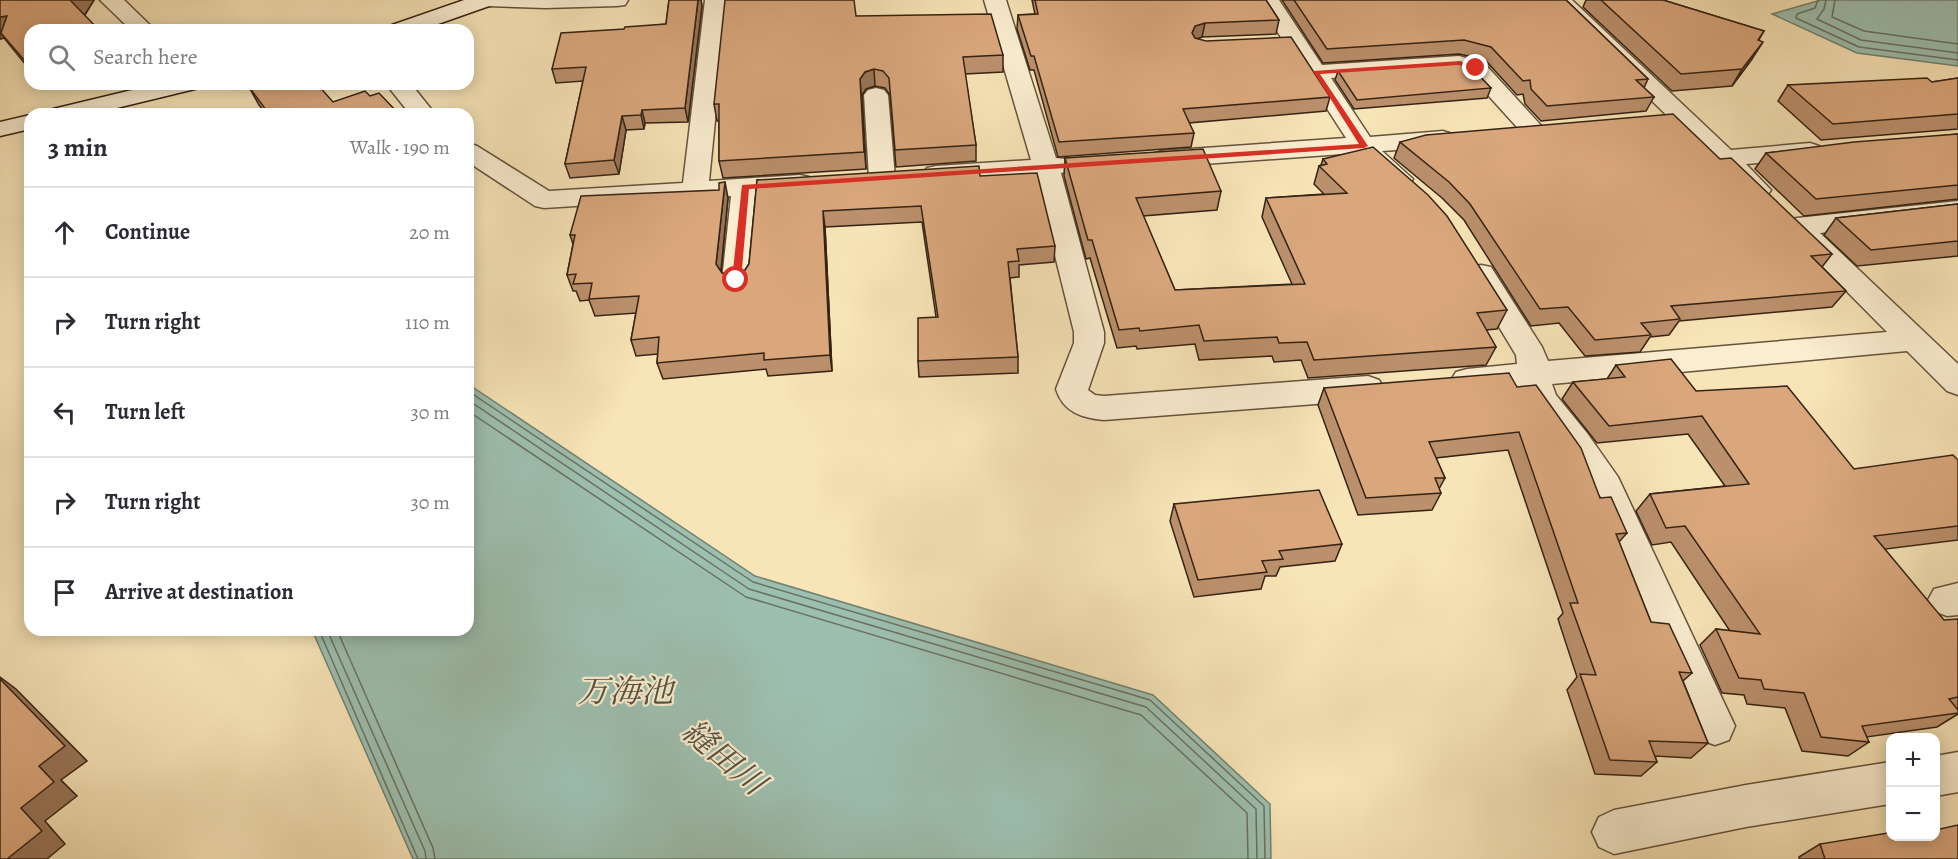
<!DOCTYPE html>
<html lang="en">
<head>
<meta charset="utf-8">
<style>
  :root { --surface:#fff; --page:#f7f7f7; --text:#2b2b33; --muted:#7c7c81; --line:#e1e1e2 }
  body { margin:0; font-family:Alegreya,"Noto Serif JP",serif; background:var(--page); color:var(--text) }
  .controls { position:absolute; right:18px; bottom:18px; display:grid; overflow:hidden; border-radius:12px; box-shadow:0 3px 15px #0003 }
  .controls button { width:54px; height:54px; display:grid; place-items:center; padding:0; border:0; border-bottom:2px solid var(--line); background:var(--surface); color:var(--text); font:30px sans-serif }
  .stop { position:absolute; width:18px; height:18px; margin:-14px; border:4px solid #d93025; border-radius:50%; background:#fff }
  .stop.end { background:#d93025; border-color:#fff; box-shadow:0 2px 6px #0008 }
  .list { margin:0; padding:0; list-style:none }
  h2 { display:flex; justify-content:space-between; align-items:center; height:78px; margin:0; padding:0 24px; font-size:26px }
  h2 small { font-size:20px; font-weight:400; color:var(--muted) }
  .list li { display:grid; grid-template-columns:39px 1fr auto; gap:18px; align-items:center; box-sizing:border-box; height:90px; padding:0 24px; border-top:2px solid var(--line) }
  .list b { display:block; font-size:22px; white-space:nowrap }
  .list em { font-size:20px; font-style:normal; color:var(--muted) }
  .icon { flex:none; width:33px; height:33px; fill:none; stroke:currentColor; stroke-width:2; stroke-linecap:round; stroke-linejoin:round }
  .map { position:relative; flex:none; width:1958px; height:859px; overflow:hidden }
  .search { position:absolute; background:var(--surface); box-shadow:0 3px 15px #0003; left:24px; top:24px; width:450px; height:66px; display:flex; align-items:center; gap:15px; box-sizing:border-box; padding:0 21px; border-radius:18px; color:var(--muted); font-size:22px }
  .panel { position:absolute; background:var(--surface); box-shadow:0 3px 15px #0003; left:24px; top:108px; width:450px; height:528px; border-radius:18px }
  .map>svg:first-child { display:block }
  .water { fill:#9dbfaf; stroke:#738171; stroke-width:1.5 }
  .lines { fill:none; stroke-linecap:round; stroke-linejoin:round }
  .shore { stroke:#697162; stroke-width:1.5 }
  .street-casing { stroke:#66533d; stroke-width:3 }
  .secondary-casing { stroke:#352314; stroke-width:3 }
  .street { fill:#faedd0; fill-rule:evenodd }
  .secondary { fill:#faedd0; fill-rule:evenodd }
  .wall { fill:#bb906c; stroke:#352314; stroke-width:1.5 }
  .shaded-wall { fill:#997558; stroke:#352314; stroke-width:1.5 }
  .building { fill:#daa77d; stroke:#352314; stroke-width:1.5 }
  .route { fill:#d93025 }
  .labels { text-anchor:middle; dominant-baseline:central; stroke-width:4.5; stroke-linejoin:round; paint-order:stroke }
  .near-water-label { font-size:32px; font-style:italic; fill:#545242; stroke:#faedd0 }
</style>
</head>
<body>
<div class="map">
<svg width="1958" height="859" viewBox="0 0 1958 859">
  <rect width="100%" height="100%" fill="#f7e4b7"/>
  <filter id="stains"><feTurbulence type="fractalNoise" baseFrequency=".00333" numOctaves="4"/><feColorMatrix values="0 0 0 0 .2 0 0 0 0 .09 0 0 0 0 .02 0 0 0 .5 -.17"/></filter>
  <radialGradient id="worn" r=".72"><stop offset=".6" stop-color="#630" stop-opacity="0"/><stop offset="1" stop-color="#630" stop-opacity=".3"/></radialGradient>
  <g class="water">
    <polygon points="1821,0 1958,0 1958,66 1857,53 1772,14"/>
    <polygon points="468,384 755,576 1153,695 1270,804 1271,859 413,859 312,630 468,630"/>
  </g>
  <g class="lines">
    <g class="shore">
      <polyline points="1818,0 1815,8 1797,14 1796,18 1859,47 1958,60"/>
      <polyline points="1826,0 1824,9 1817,19 1861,40 1958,53"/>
      <polyline points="1835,0 1832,17 1864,31 1958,44"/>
      <polyline points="468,391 753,582 1150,700 1264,806 1265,859"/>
      <polyline points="468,400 749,589 1146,707 1256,809 1257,859"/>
      <polyline points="468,411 746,597 1141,715 1247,813 1248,859"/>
      <polyline points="319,630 418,859"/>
      <polyline points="327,630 425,851 426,859"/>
      <polyline points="337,630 433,848 435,859"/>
    </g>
    <g class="street-casing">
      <g id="street">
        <polygon points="100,0 124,0 155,30 131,30"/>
        <polygon points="473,0 628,0 625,5 617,6 545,8 484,6 476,5"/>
        <polygon points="705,0 727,0 709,181 800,175 809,177 813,183 809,189 758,194 750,280 746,287 736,290 726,287 722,280 731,196 544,208 535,206 468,162 468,143 477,146 549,191 683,183"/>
        <path d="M984,0H1006L1056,158L1075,160L1079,165L1075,170L1061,173L1104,332V343L1088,390L1095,395L1104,396L1368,376L1379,380L1384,388L1379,396L1368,400L1104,420C1082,418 1063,412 1056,389L1074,343V332L1035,175L936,182L927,180L923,174L927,168L936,166L1031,160Z"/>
        <path d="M1257,0H1279L1322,65L1459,56L1484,63L1546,131L1543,136L1534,138L1525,136L1468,73L1458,70L1331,78L1370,137L1443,131L1452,134L1456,139L1452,144L1443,147L1382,151L1413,179L1409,185C1387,190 1369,169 1356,153L1162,167L1153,164L1149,159L1153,154L1162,151L1346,138Z"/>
        <polygon points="1549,0 1572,0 1731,150 1810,143 1819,146 1823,151 1819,156 1810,159 1746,164 1771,190 1767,196 1758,198 1749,196"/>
        <polygon points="386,84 411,84 435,114 410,114"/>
        <polygon points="876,88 884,90 888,95 895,178 891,184 882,186 873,184 869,178 864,95 868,90"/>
        <polygon points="1958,201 1958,217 1820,233 1958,364 1958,395 1947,391 1907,351 1552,384 1556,395 1587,433 1618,477 1735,726 1729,740 1715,745 1701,740 1591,493 1563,451 1531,409 1521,387 1467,391 1456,388 1451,380 1456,372 1467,369 1517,364 1516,355 1467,274 1471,267 1481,265 1491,267 1542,347 1548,361 1887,332 1783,227 1787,221 1797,218"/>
        <polygon points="1958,583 1958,615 1947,616 1934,611 1928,600 1934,589"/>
        <polygon points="1958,752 1958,792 1936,796 1936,756"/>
        <polygon points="1890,762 1890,804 1746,827 1614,854 1599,847 1592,832 1599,817 1614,810 1746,785"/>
      </g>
    </g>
    <g class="secondary-casing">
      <g id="secondary">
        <polygon points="464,0 495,0 492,5 421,30 389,30 392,25"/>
        <polygon points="157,84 199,84 195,89 92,114 50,114 53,109"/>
        <polygon points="30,115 30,129 0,136 0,122"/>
      </g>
    </g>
    <use href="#street" class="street"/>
    <use href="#secondary" class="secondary"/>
  </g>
  <g class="wall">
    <polygon points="94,0 85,15 30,30 30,70 4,38 0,39"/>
    <polygon points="669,0 701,0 702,6 688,122 645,123 644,129 626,130 619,174 570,178 565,164 583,81 556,83 552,69 624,29 666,24"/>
    <polygon points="1032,0 1266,0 1279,20 1276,34 1202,37 1197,39 1330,97 1326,111 1189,123 1194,133 1191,147 1058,157 1034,70 1030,70 1017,29 1018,15 1035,14"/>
    <polygon points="1282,0 1566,0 1648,79 1644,88 1654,97 1646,111 1541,121 1525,104 1523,94 1517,95 1486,61 1468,56 1459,54 1323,63"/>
    <polygon points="1586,0 1663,0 1764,31 1759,40 1752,59 1732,86 1672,91 1583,7"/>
    <polygon points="856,16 1003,55 1003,72 965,74 976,145 976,161 896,167 890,95 885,88 875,86 866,89 862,95 866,169 723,178 719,161 719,121 717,121 714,104"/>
    <polygon points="1338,71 1491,88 1487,98 1354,109 1335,80"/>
    <polygon points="1958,78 1958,129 1821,140 1778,101 1788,85 1932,82"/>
    <polygon points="249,87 333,102 370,96 399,114 266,114 259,105"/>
    <polygon points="1958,134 1958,199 1804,216 1755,169 1766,153"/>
    <polygon points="1400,142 1720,159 1832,254 1822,267 1846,291 1832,307 1679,321 1669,335 1650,337 1640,352 1585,356 1559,323 1531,326 1464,220 1442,198 1394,158"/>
    <polygon points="1065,158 1221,191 1217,210 1143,216 1175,290 1292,284 1262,217 1266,198 1324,194 1314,184 1319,166 1321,165 1323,159 1507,310 1497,329 1486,330 1496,347 1486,365 1308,378 1301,360 1274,362 1272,356 1199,360 1195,344 1137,349 1136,346 1117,348 1090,258 1086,259 1064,176"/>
    <polygon points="980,176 1055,246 1054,262 1019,265 1019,277 1010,278 1018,357 1018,373 919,377 918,361 936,317 922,222 825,227 832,371 768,376 766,369 663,379 657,363 658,354 636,356 631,340 636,313 595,316 589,300 580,301 576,291 573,291 567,275 573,244 570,235 728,198 721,272 722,273 733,276 743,273 749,264 757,180"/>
    <polygon points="1958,204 1958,256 1857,266 1824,235 1836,218"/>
    <polygon points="1616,365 1696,391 1854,469 1958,460 1958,540 1885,549 1958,697 1958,714 1937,727 1866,737 1869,742 1848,756 1802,751 1785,708 1747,704 1744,695 1722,693 1700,645 1716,629 1730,631 1671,542 1652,545 1636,511 1650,494 1725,486 1688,434 1597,443 1562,399 1573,382 1607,379"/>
    <polygon points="1517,387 1627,533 1619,542 1651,622 1692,673 1683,681 1708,743 1691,758 1655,756 1657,762 1641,776 1595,774 1567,690 1577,677 1558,619 1563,613 1508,450 1436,458 1445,478 1439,489 1441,493 1432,510 1358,515 1318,405 1324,388"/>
    <polygon points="1174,504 1342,544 1335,561 1280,567 1276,576 1265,576 1261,589 1194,597 1170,521"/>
    <polygon points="1893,840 1958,859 1799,859 1799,857 1820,844"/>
  </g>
  <g class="shaded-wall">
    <polygon points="69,0 94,0 82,19"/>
    <polygon points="698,0 701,0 702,6 688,122 685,108"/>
    <polygon points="7,16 1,33 4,38 0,39 0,17"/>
    <polygon points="1205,23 1202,37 1193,40 1192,33 1195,26"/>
    <polygon points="1763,42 1752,59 1732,86 1742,69"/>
    <polygon points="874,69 875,86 866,89 862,95 866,169 860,79 865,72"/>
    <polygon points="42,84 61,84 46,89"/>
    <polygon points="642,110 645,123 644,129 641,115"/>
    <polygon points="622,116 626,130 619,174 614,160"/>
    <polygon points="725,182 728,198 720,280 716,264"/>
    <polygon points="823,211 825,227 832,371 830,355"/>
    <polygon points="0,677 16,689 87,761 61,780 77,796 45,821 65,844 47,859 7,859 21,808"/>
  </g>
  <g class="building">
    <polygon points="0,0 70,0 99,30 30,30 30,67 1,33 7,16 0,17"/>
    <polygon points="669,0 698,0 685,108 642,110 641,115 622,116 614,160 565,164 586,67 552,69 561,33 624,29 625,27 666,24"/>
    <polygon points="725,0 854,0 856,16 991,14 1003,55 963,57 976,145 895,150 889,78 883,71 874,69 865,72 860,79 864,152 719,161 719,104 714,104"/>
    <polygon points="1035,0 1266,0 1279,20 1205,23 1195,26 1192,33 1195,38 1206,41 1291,37 1330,97 1183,109 1194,133 1059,142 1034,56 1031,56 1018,15 1038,14"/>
    <polygon points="1294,0 1566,0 1648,79 1636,80 1654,97 1547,106 1531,89 1530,80 1523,81 1491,47 1464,40 1327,49"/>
    <polygon points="1601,0 1663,0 1764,31 1758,40 1763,42 1742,69 1681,74"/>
    <polygon points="1461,63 1470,66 1491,88 1357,100 1338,71"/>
    <polygon points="1927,78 1932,82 1958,78 1958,114 1833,124 1788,85"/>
    <polygon points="259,84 317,84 333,102 365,91 370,96 379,93 399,114 269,114 249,87"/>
    <polygon points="1673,114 1720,159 1731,158 1832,254 1811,256 1846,291 1671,306 1680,319 1641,323 1651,335 1595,340 1568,307 1540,309 1470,204 1449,182 1400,142 1426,135"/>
    <polygon points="1958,134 1958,185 1816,199 1766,153 1854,142"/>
    <polygon points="1373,147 1428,195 1447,216 1507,310 1477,313 1496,347 1314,360 1307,342 1279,343 1277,337 1204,341 1199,325 1140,331 1139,328 1119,330 1092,240 1088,240 1065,158 1203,149 1221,191 1136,198 1175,290 1305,284 1266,198 1347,193 1319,166 1327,164 1323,159"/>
    <polygon points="979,166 980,176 1037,173 1055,246 1017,249 1019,261 1008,262 1018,357 918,361 918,318 938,317 921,206 823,211 830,355 764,360 764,353 657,363 659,337 631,340 639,296 589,299 592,283 573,284 576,274 567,275 575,235 570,235 581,196 719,190 719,183 725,182 716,264 722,273 733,276 743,273 749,264 757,180"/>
    <polygon points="1958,204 1958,241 1871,250 1836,218"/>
    <polygon points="1671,359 1696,391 1787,386 1854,469 1953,455 1958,460 1958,526 1874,536 1944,620 1958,619 1958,697 1949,699 1958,710 1958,713 1862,726 1869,742 1821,737 1804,693 1764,689 1761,680 1739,678 1716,629 1760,634 1685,526 1666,528 1650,494 1749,484 1702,416 1609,426 1573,382 1625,377 1616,365"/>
    <polygon points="1509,373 1517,387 1536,385 1581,448 1600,498 1611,497 1627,533 1616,534 1651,622 1669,624 1692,673 1679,672 1708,743 1649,741 1657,762 1610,760 1580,674 1596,675 1570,603 1578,603 1519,432 1429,442 1445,478 1435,478 1441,493 1366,498 1324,388"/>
    <polygon points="1319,490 1342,544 1279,551 1283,559 1262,561 1267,572 1198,580 1174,504"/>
    <polygon points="0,679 65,746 39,766 54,782 21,808 42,831 7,859 1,859 0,858"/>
    <polygon points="1958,825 1958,859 1825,859 1820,844 1888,833 1893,840 1909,837 1935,837 1935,830"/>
  </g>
  <polygon class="route" points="1460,61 1479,68 1476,70 1459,65 1320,74 1368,146 1364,148 749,189 741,280 736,283 732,280 742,185 1359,144 1313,71"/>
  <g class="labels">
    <g class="near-water-label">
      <text x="625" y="691">万海池</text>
      <text transform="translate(724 757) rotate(40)">縫田川</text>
    </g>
  </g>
  <rect width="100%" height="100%" filter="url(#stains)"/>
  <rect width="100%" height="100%" fill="url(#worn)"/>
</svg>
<div class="controls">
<button>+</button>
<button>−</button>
</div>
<div class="stop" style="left:736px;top:280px"></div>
<div class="stop end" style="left:1476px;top:68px"></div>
<div class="search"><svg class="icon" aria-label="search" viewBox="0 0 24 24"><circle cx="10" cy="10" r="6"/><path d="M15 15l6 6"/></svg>Search here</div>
<section class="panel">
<h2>3 min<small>Walk · 190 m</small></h2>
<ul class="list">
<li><svg class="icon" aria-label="ahead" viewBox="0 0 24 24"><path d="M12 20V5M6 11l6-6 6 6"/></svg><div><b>Continue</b></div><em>20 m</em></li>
<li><svg class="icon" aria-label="right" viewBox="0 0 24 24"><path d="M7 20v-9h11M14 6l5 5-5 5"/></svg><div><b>Turn right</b></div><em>110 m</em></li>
<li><svg class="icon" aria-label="left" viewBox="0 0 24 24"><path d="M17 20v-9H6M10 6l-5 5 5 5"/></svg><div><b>Turn left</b></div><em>30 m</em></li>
<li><svg class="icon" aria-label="right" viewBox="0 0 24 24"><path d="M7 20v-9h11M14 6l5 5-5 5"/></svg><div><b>Turn right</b></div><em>30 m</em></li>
<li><svg class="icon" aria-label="arrive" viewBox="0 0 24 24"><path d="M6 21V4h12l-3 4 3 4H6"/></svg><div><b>Arrive at destination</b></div></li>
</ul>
</section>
</div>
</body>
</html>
